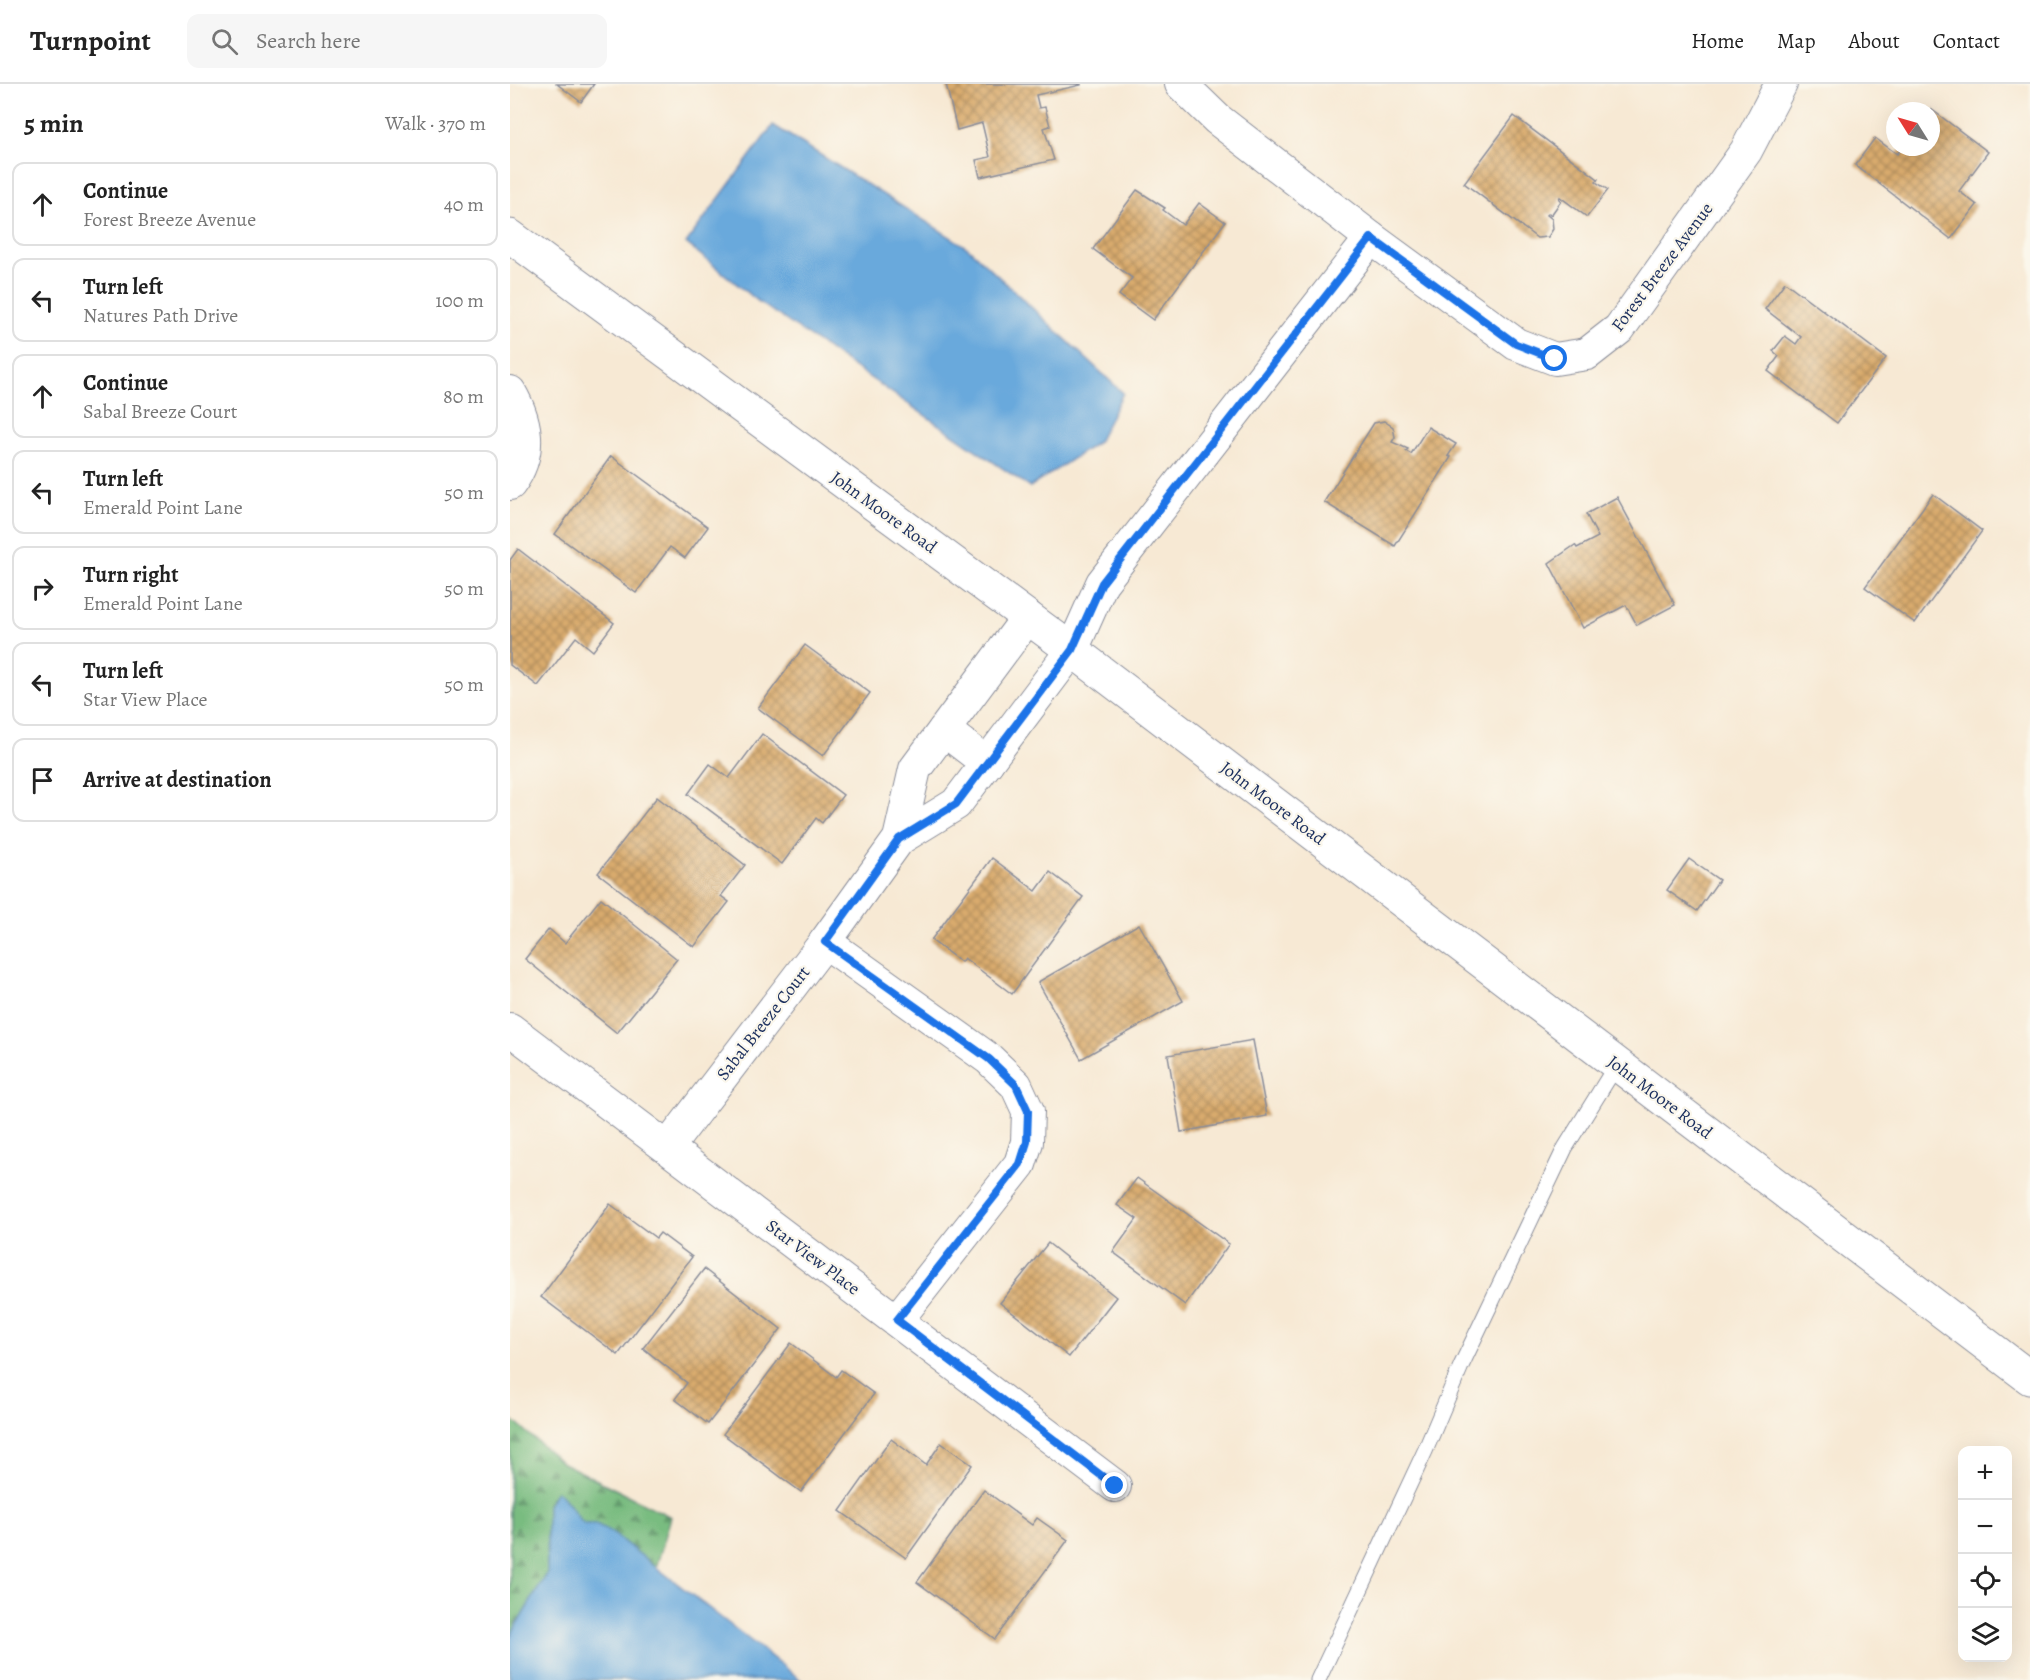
<!DOCTYPE html>
<html lang="en">
<head>
<meta charset="utf-8">
<style>
  :root { --surface:#fff; --page:#f6f6f6; --text:#222; --muted:#767676; --line:#e0e0e0 }
  body { margin:0; font-family:Alegreya,serif; background:var(--page); color:var(--text) }
  .controls { position:absolute; right:18px; bottom:18px; display:grid; overflow:hidden; border-radius:12px; box-shadow:0 6px 24px #0002 }
  .controls button { width:54px; height:54px; display:grid; place-items:center; padding:0; border:0; border-bottom:2px solid var(--line); background:var(--surface); color:var(--text); font:30px sans-serif }
  .compass { position:absolute; left:1376px; top:18px; width:54px; height:54px; border-radius:50%; background:var(--surface); box-shadow:0 6px 24px #0002; rotate:307deg }
  .stop { position:absolute; width:18px; height:18px; margin:-14px; border:4px solid #1a73e8; border-radius:50%; background:#fff }
  .stop.end { background:#1a73e8; border-color:#fff; box-shadow:0 2px 6px #0008 }
  .list { margin:0; padding:0; list-style:none }
  h2 { display:flex; justify-content:space-between; align-items:center; height:78px; margin:0; padding:0 24px; font-size:26px }
  h2 small { font-size:20px; font-weight:400; color:var(--muted) }
  .list li { display:grid; grid-template-columns:39px 1fr auto; gap:18px; align-items:center; box-sizing:border-box; height:84px; margin:0 12px 12px; padding:0 12px; border:2px solid var(--line); border-radius:12px }
  .list b { display:block; font-size:22px; white-space:nowrap }
  .list p { margin:0; font-size:20px; white-space:nowrap; color:var(--muted) }
  .list em { font-size:20px; font-style:normal; color:var(--muted) }
  .icon { flex:none; width:33px; height:33px; fill:none; stroke:currentColor; stroke-width:2; stroke-linecap:round; stroke-linejoin:round }
  .map { position:relative; flex:none; width:1520px; height:1596px; overflow:hidden }
  header { display:flex; align-items:center; gap:36px; box-sizing:border-box; height:84px; padding:0 30px; background:var(--surface); border-bottom:2px solid var(--line) }
  header strong { font-size:28px }
  nav { display:flex; gap:33px; margin-inline-start:auto; font-size:21px }
  .search { width:420px; height:54px; background:var(--page); display:flex; align-items:center; gap:15px; box-sizing:border-box; padding:0 21px; border-radius:12px; color:var(--muted); font-size:22px }
  main { display:flex }
  aside { flex:1; background:var(--surface) }
  .map>svg:first-child { display:block }
  .forest { fill:url(#forest-firs); stroke:#4a766f; stroke-width:1.5 }
  .water { fill:#69a9dc; stroke:#426c9d; stroke-width:1.5 }
  .building { fill:url(#building-cross-hatch) }
  .lines { fill:none; stroke-linecap:round; stroke-linejoin:round }
  .lane-casing { stroke:#898c99; stroke-width:17 }
  .street-casing { stroke:#898c99; stroke-width:34 }
  .secondary-casing { stroke:#898c99; stroke-width:35 }
  .lane { stroke:#fff; stroke-width:15 }
  .street { stroke:#fff; stroke-width:32 }
  .secondary { stroke:#fff; stroke-width:33 }
  .route { stroke:#1a73e8; stroke-width:8 }
  .labels { text-anchor:middle; dominant-baseline:central; stroke-width:4.5; stroke-linejoin:round; paint-order:stroke }
  .street-label { font-size:18px; fill:#1b2f5e; stroke:#fbf7ec }
</style>
</head>
<body>
<header>
<strong>Turnpoint</strong>
<div class="search"><svg class="icon" aria-label="search" viewBox="0 0 24 24"><circle cx="10" cy="10" r="6"/><path d="M15 15l6 6"/></svg>Search here</div>
<nav><a>Home</a><a>Map</a><a>About</a><a>Contact</a></nav>
</header>
<main>
<aside>
<h2>5 min<small>Walk · 370 m</small></h2>
<ul class="list">
<li><svg class="icon" aria-label="ahead" viewBox="0 0 24 24"><path d="M12 20V5M6 11l6-6 6 6"/></svg><div><b>Continue</b><p>Forest Breeze Avenue</p></div><em>40 m</em></li>
<li><svg class="icon" aria-label="left" viewBox="0 0 24 24"><path d="M17 20v-9H6M10 6l-5 5 5 5"/></svg><div><b>Turn left</b><p>Natures Path Drive</p></div><em>100 m</em></li>
<li><svg class="icon" aria-label="ahead" viewBox="0 0 24 24"><path d="M12 20V5M6 11l6-6 6 6"/></svg><div><b>Continue</b><p>Sabal Breeze Court</p></div><em>80 m</em></li>
<li><svg class="icon" aria-label="left" viewBox="0 0 24 24"><path d="M17 20v-9H6M10 6l-5 5 5 5"/></svg><div><b>Turn left</b><p>Emerald Point Lane</p></div><em>50 m</em></li>
<li><svg class="icon" aria-label="right" viewBox="0 0 24 24"><path d="M7 20v-9h11M14 6l5 5-5 5"/></svg><div><b>Turn right</b><p>Emerald Point Lane</p></div><em>50 m</em></li>
<li><svg class="icon" aria-label="left" viewBox="0 0 24 24"><path d="M17 20v-9H6M10 6l-5 5 5 5"/></svg><div><b>Turn left</b><p>Star View Place</p></div><em>50 m</em></li>
<li><svg class="icon" aria-label="arrive" viewBox="0 0 24 24"><path d="M6 21V4h12l-3 4 3 4H6"/></svg><div><b>Arrive at destination</b></div></li>
</ul>
</aside>
<div class="map">
<svg width="1520" height="1596" viewBox="0 0 1520 1596">
  <defs>
    <pattern id="forest-firs" width="22" height="20" patternUnits="userSpaceOnUse" patternTransform="scale(1.5)"><rect width="22" height="20" fill="#79bc80"/><path d="M5 1l3.5 6h-7zM16 11l3.5 6h-7z" fill="#62996c"/></pattern>
    <pattern id="building-cross-hatch" width="8" height="8" patternUnits="userSpaceOnUse" patternTransform="scale(1.5)"><rect width="8" height="8" fill="#d9ab6d"/><path d="M0 0l8 8M0 8l8-8" fill="none" stroke="#af8c5d"/></pattern>
  </defs>
  <rect width="100%" height="100%" fill="#fbf7ec"/>
  <filter id="ink" filterUnits="userSpaceOnUse"><feTurbulence type="fractalNoise" baseFrequency=".0167" numOctaves="2"/><feDisplacementMap in="SourceGraphic" scale="12" xChannelSelector="R" yChannelSelector="G"/><feConvolveMatrix kernelMatrix="1 2 1 2 8 2 1 2 1" color-interpolation-filters="sRGB"/></filter>
  <filter id="wash" filterUnits="userSpaceOnUse"><feTurbulence type="fractalNoise" baseFrequency=".008" numOctaves="4" result="noise"/><feDisplacementMap in="SourceGraphic" scale="24" xChannelSelector="R" yChannelSelector="G"/><feGaussianBlur stdDeviation="1.35" result="paint"/><feColorMatrix in="noise" values="0 0 0 0 0 0 0 0 0 0 0 0 0 0 0 0 0 1.4 0 .05"/><feComposite in="paint" operator="in"/></filter>
  <g filter="url(#wash)">
    <rect width="100%" height="100%" fill="#f7e9d4"/>
    <polygon class="forest" points="0,1334 51,1378 161,1433 113,1596 0,1596"/>
    <g class="water">
      <polygon points="263,41 458,164 613,309 588,358 520,403 249,218 176,159"/>
      <path d="M46,1407C59,1415 63,1429 74,1440H86L101,1448L291,1596H0V1552L37,1490V1422Z"/>
    </g>
    <g id="blocks">
      <g class="building">
        <polygon points="47,0 84,0 71,18"/>
        <polygon points="436,0 571,0 571,1 526,11 529,24 535,23 540,42 534,44 544,76 470,93 466,76 480,73 472,39 447,46"/>
        <polygon points="1421,25 1478,68 1449,107 1467,121 1441,155 1345,81 1365,54 1387,70 1393,63 1421,63"/>
        <polygon points="1004,32 1088,95 1086,98 1098,106 1077,133 1050,113 1049,115 1051,117 1041,131 1039,129 1037,131 1042,135 1043,145 1038,153 1027,154 954,99"/>
        <polygon points="627,106 655,124 653,126 673,141 689,119 715,138 643,236 609,211 622,194 583,165"/>
        <polygon points="1275,198 1376,274 1327,339 1258,287 1269,272 1263,267 1275,252 1286,260 1291,253 1255,225"/>
        <polygon points="874,337 883,343 885,353 882,358 898,365 896,367 901,370 918,343 946,360 938,372 941,373 885,462 814,418 864,339"/>
        <polygon points="101,372 198,443 175,474 160,463 126,509 45,450"/>
        <polygon points="1423,410 1472,447 1405,539 1355,503"/>
        <polygon points="1107,413 1165,521 1127,541 1116,521 1073,544 1039,479 1065,461 1067,464 1088,453 1076,430"/>
        <polygon points="8,465 104,539 83,567 66,553 28,602 0,581 0,476"/>
        <polygon points="295,561 360,609 313,672 248,624"/>
        <polygon points="252,650 333,711 312,739 306,734 272,780 178,710 200,680 219,694"/>
        <polygon points="147,713 235,781 211,812 219,818 184,863 88,789"/>
        <polygon points="482,774 526,807 540,788 573,813 502,910 454,874 451,878 421,856"/>
        <polygon points="1179,775 1209,796 1187,827 1157,806"/>
        <polygon points="91,814 167,875 107,949 15,875 39,845 55,859"/>
        <polygon points="629,840 673,917 571,975 528,898"/>
        <polygon points="743,956 757,1032 671,1048 658,971"/>
        <polygon points="627,1094 719,1160 675,1221 603,1168 627,1135 607,1121"/>
        <polygon points="100,1120 146,1154 150,1149 182,1173 108,1271 31,1213"/>
        <polygon points="538,1159 606,1213 559,1273 490,1219"/>
        <polygon points="194,1185 271,1245 198,1340 165,1315 177,1299 133,1264"/>
        <polygon points="281,1259 326,1293 331,1286 364,1310 291,1408 213,1350"/>
        <polygon points="381,1355 416,1381 431,1359 462,1381 396,1474 330,1427"/>
        <polygon points="474,1406 522,1441 527,1434 558,1456 485,1555 407,1498"/>
      </g>
    </g>
  </g>
  <g filter="url(#ink)">
    <use href="#blocks" fill-opacity="0" stroke="#898c99" stroke-width="1.5"/>
    <g class="lines">
      <g class="lane-casing">
        <polyline id="lane" points="808,1596 915,1367 951,1282 1055,1064 1107,980"/>
      </g>
      <g class="street-casing">
        <g id="street">
          <polyline points="671,0 707,35 861,154 1006,260 1045,275 1077,270 1109,245 1236,67 1271,0"/>
          <path d="M0,308C18,339 22,370 0,400"/>
          <polyline points="434,646 477,679"/>
          <polyline points="389,755 446,720 562,566 592,499 861,154"/>
          <polyline points="315,858 479,975 506,1001 518,1027 517,1058 510,1080 387,1236"/>
          <polyline points="0,945 605,1402"/>
          <polyline points="158,1063 315,858 389,755 405,685 518,533"/>
        </g>
      </g>
      <g class="secondary-casing">
        <polyline id="secondary" points="0,152 562,566 1520,1294"/>
      </g>
      <use href="#lane" class="lane"/>
      <use href="#street" class="street"/>
      <use href="#secondary" class="secondary"/>
    </g>
  </g>
  <g class="lines" filter="url(#ink)">
    <polyline class="route" points="605,1402 387,1236 510,1080 517,1058 518,1027 506,1001 479,975 315,858 389,755 446,720 562,566 592,499 861,154 1006,260 1045,275"/>
  </g>
  <g class="labels">
    <g class="street-label">
      <text transform="translate(1152 183) rotate(-53)">Forest Breeze Avenue</text>
      <text transform="translate(374 428) rotate(36)">John Moore Road</text>
      <text transform="translate(763 719) rotate(37)">John Moore Road</text>
      <text transform="translate(253 939) rotate(-52)">Sabal Breeze Court</text>
      <text transform="translate(1150 1013) rotate(37)">John Moore Road</text>
      <text transform="translate(303 1173) rotate(37)">Star View Place</text>
    </g>
  </g>
</svg>
<div class="controls">
<button>+</button>
<button>−</button>
<button><svg class="icon" aria-label="locate" viewBox="0 0 24 24"><circle cx="12" cy="12" r="6"/><path d="M12 2v4M12 18v4M2 12h4M18 12h4"/></svg></button>
<button><svg class="icon" aria-label="layers" viewBox="0 0 24 24"><path d="M12 4l9 5-9 5-9-5zM3 14l9 5 9-5"/></svg></button>
</div>
<svg class="compass" viewBox="-18 -18 36 36"><path d="M0-13l5 13h-10z" fill="#e53935"/><path d="M0 13l5-13h-10z" fill="#767676"/></svg>
<div class="stop" style="left:1045px;top:275px"></div>
<div class="stop end" style="left:605px;top:1402px"></div>
</div>
</main>
</body>
</html>
